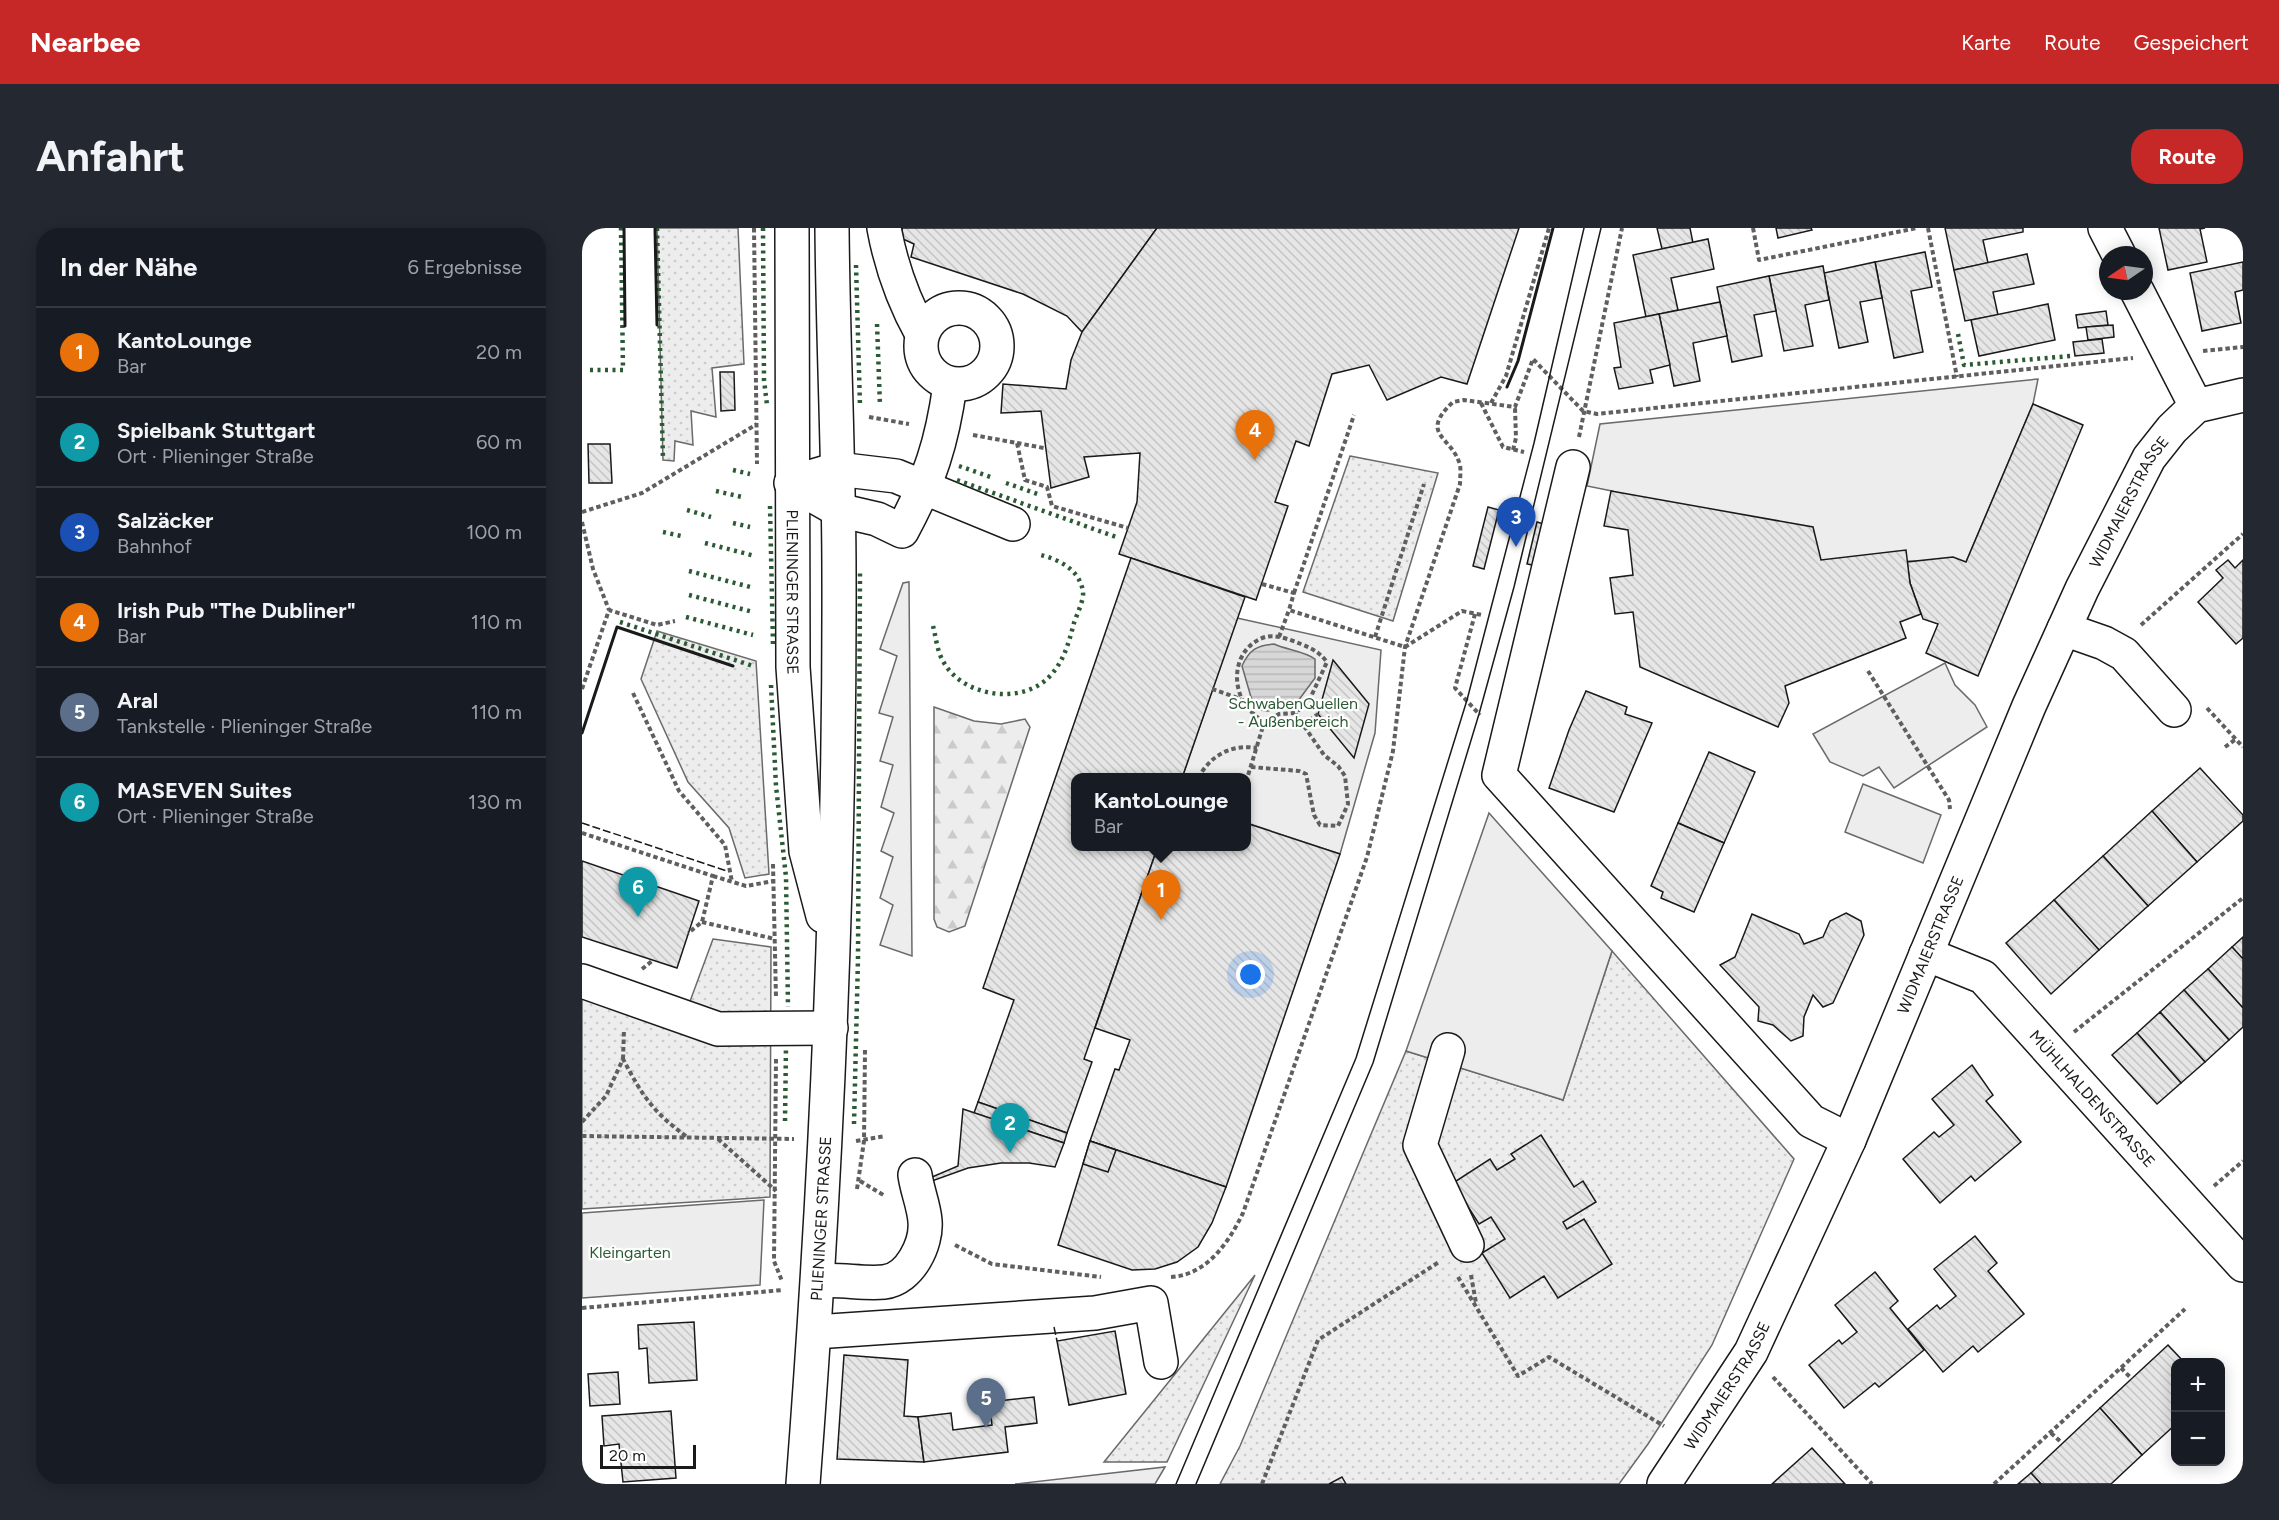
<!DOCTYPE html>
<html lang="de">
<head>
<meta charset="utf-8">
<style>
  :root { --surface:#171b24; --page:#242831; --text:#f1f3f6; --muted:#9ea1a6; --line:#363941; --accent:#c62828 }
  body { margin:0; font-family:Figtree,sans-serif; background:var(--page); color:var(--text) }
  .controls { position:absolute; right:18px; bottom:18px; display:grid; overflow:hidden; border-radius:12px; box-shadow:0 3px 15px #0003 }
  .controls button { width:54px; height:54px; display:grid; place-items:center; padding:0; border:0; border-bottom:2px solid var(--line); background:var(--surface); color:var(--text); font:30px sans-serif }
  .compass { position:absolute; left:1517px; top:18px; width:54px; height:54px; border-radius:50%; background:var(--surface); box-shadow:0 3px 15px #0003; rotate:257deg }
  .scale { position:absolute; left:18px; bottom:15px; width:96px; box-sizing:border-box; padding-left:6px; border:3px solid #1a1a1a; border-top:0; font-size:16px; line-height:21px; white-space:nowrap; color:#1a1a1a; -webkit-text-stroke:4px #fff; paint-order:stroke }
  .you { position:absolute; left:669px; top:747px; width:21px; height:21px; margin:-15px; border:4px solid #fff; border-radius:50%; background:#1a73e8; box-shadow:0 0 0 9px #1a73e833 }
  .badge { display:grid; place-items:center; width:39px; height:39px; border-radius:50%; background:var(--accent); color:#fff; font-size:20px; font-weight:700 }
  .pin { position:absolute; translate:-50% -50px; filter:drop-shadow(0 2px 3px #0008) }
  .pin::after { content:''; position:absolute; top:32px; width:21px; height:18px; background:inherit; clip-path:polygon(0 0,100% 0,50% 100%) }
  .popup { position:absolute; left:489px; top:545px; width:180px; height:78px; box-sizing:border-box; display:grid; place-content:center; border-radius:12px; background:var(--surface); filter:drop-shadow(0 2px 4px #0005); font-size:20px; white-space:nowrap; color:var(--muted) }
  .popup b { font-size:22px; color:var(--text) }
  .popup::after { content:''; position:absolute; left:50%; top:100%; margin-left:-12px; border:12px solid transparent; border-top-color:var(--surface) }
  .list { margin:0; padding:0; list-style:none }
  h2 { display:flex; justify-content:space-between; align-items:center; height:78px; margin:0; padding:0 24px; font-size:26px }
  h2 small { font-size:20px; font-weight:400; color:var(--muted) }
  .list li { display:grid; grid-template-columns:39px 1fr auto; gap:18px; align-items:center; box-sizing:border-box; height:90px; padding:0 24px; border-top:2px solid var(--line) }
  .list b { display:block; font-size:22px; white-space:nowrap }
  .list p { margin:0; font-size:20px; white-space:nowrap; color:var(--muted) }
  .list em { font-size:20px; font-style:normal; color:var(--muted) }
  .map { position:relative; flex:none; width:1661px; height:1256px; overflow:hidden; border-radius:24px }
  header { display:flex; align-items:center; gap:36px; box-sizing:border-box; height:84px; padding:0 30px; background:var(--accent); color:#fff }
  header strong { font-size:28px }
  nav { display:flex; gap:33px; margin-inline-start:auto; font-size:21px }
  .intro { display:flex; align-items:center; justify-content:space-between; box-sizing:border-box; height:144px; padding:0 36px }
  h1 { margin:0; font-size:42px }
  .button { padding:15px 27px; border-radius:24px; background:var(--accent); color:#fff; font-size:21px; font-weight:700 }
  main { display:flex; gap:36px; padding:0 36px }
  aside { flex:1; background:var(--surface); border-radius:24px; box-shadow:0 3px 15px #0003 }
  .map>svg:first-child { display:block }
  .grass { fill:url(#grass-dots); stroke:#6a6a6a; stroke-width:1.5 }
  .forest { fill:url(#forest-firs); stroke:#6a6a6a; stroke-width:1.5 }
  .built { fill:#ededed; stroke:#6a6a6a; stroke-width:1.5 }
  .water { fill:url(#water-rules); stroke:#6a6a6a; stroke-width:1.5 }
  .building { fill:url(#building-back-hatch); stroke:#1a1a1a; stroke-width:1.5 }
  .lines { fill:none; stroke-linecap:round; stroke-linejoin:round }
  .minor-casing { stroke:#1a1a1a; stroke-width:36 }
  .major-casing { stroke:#1a1a1a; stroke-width:36 }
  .path { stroke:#5f5f5f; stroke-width:4; stroke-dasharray:4.5 3; stroke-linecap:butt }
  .minor { stroke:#fff; stroke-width:33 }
  .major { stroke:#fff; stroke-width:33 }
  .tram { stroke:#1a1a1a; stroke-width:1.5 }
  .hedge { stroke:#2b5a34; stroke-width:4.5; stroke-dasharray:3 4.5; stroke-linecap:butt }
  .fence { stroke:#1a1a1a; stroke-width:1.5; stroke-dasharray:8 3; stroke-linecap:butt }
  .wall { stroke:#1a1a1a; stroke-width:3 }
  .labels { text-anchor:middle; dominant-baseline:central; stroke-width:4.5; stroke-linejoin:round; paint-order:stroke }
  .street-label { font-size:16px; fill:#1a1a1a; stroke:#fff }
  .park-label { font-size:16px; fill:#2b5a34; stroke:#fff }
</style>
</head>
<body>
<header>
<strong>Nearbee</strong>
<nav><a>Karte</a><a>Route</a><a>Gespeichert</a></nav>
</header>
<div class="intro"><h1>Anfahrt</h1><a class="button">Route</a></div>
<main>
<aside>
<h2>In der Nähe<small>6 Ergebnisse</small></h2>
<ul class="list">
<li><span class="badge" style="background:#e8710a">1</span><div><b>KantoLounge</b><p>Bar</p></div><em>20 m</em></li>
<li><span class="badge" style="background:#0f9aa8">2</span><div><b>Spielbank Stuttgart</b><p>Ort · Plieninger Straße</p></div><em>60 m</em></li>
<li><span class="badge" style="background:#1a4fb4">3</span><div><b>Salzäcker</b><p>Bahnhof</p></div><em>100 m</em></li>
<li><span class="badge" style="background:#e8710a">4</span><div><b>Irish Pub &quot;The Dubliner&quot;</b><p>Bar</p></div><em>110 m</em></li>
<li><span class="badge" style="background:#5c6f8a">5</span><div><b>Aral</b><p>Tankstelle · Plieninger Straße</p></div><em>110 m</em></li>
<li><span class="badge" style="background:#0f9aa8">6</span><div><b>MASEVEN Suites</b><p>Ort · Plieninger Straße</p></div><em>130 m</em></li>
</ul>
</aside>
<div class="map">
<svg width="1661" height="1256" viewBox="0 0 1661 1256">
  <defs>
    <pattern id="grass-dots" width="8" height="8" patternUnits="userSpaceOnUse" patternTransform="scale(1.5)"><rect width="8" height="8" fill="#ededed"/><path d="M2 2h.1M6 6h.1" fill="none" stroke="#cbcbcb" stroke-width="1.8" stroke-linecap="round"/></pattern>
    <pattern id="forest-firs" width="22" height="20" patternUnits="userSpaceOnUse" patternTransform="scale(1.5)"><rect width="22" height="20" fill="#ededed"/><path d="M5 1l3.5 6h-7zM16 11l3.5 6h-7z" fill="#cbcbcb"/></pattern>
    <pattern id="water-rules" width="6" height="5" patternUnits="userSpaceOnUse" patternTransform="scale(1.5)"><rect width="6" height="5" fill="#d7d7d7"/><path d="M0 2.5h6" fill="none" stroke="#b8b8b8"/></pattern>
    <pattern id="building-back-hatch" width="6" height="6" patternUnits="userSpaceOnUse" patternTransform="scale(1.5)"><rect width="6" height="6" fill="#e6e6e6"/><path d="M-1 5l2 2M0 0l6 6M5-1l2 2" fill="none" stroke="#c5c5c5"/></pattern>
  </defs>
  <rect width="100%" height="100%" fill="#fff"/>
  <g class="grass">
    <polygon points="75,0 156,0 162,136 130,140 134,189 109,183 111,217 93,213 92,233 81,232"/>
    <polygon points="768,228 856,245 811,393 721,364"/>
    <polygon points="75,403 174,433 187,646 163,650 147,600 106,554 59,451"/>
    <polygon points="131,711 189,719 188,969 0,981 0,763 100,795"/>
    <polygon points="1030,723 1212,931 1130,1117 1066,1216 1037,1256 638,1256 658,1218 824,823 981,872"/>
    <polygon points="673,1047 585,1234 522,1234"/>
  </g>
  <polygon class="forest" points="352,479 392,493 419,496 443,491 448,499 383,698 367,704 355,699 352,691"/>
  <g class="built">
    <polygon points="1456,151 1451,176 1384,334 1239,332 1030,263 1005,258 1018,196"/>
    <polygon points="327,354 330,728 298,717 311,677 298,670 311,629 299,623 312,585 299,579 311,537 298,533 311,489 297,485 315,428 298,421 321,355"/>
    <polygon points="655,390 799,422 793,505 758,626 665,595 664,550 600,550"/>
    <polygon points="1363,435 1373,457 1393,477 1405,499 1312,560 1297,539 1281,548 1248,534 1231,506"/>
    <polygon points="1281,556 1359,587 1341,635 1263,604"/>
    <polygon points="907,585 1030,723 981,872 824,823"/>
    <polygon points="182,972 178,1057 0,1070 0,985"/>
    <polygon points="583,1239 573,1256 433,1256"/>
  </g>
  <path class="water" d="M692,416C705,422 722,423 733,431V450L716,473L686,483L678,482L671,476L660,438C667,422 675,417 692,416Z"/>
  <g class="building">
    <polygon points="320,0 575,0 500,104 485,88 441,66 329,29 332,16 321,11"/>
    <polygon points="575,0 937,0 885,156 859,149 805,172 787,137 750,146 727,218 714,213 693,274 706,278 674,372 537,326 555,274 558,225 502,229 507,249 469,260 459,183 419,185 421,156 484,161 489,132 500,104"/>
    <polygon points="1075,0 1108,0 1111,15 1080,21"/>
    <polygon points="1194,0 1229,0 1230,2 1196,10"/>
    <polygon points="1363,0 1441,0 1441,4 1401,12 1406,35 1372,42"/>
    <polygon points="1577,0 1623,0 1618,1 1625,34 1586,42"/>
    <polygon points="1126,11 1132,41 1089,50 1096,82 1064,89 1051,27"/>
    <polygon points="1343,24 1350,59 1329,63 1341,124 1312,130 1293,34"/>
    <polygon points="1445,26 1452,56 1411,64 1416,87 1383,93 1372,42"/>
    <polygon points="1293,34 1300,70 1278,74 1286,114 1257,120 1242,45"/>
    <polygon points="1661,34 1661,62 1653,64 1659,95 1620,103 1608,45"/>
    <polygon points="1241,38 1247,72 1223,77 1231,118 1202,123 1187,48"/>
    <polygon points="1187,48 1194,83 1172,87 1180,128 1150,134 1135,59"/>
    <polygon points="1138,74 1145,108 1111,115 1118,153 1092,158 1077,86"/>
    <polygon points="1466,76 1473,112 1397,128 1389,92"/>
    <polygon points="1524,83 1526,97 1496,100 1494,87"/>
    <polygon points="1077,86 1088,137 1068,142 1071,155 1037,161 1032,140 1039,139 1032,95"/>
    <polygon points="1531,97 1532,109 1506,112 1504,99"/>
    <polygon points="1520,111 1522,125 1493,128 1491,114"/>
    <polygon points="138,144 152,144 153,182 139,183"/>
    <polygon points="1451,176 1501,197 1396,448 1344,425 1356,396 1341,391 1328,355 1325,334 1371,329 1384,334"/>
    <polygon points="6,216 28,216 30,255 7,255"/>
    <polygon points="1029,263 1231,299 1239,332 1324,322 1328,355 1339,386 1318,394 1324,410 1203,458 1207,475 1196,499 1058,439 1051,384 1033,386 1028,350 1051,347 1046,302 1022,298"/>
    <polygon points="906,279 917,282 902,341 891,338"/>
    <polygon points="955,294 965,297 955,338 945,336"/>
    <polygon points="549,330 663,369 600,550 494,550 494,618 576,618 502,831 510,834 485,905 396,874 432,772 401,760"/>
    <polygon points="1646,332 1653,340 1661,332 1661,410 1654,416 1616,374 1641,350 1634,342"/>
    <polygon points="751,432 787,476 772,530 736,486"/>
    <polygon points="1004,463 1045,479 1043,486 1070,495 1032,584 967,560 987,502"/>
    <polygon points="1127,524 1173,544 1142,615 1096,595"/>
    <polygon points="1618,540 1661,587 1661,593 1615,634 1570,583"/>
    <polygon points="1570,583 1615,634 1566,678 1521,628"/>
    <polygon points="664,595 758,626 644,959 508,913 533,841 537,842 548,812 513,800 576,618 664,618"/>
    <polygon points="1096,595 1142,615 1112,684 1079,670 1081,664 1069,658"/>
    <polygon points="1521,628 1566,678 1517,722 1472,672"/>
    <polygon points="0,633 117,673 95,740 0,709"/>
    <polygon points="1472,672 1517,722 1469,766 1424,715"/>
    <polygon points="1264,685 1279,693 1282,707 1251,775 1241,779 1231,767 1222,789 1221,808 1209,813 1191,797 1176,793 1177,779 1138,737 1153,729 1170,686 1217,706 1222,716 1241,709 1248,693"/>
    <polygon points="1661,709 1661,731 1650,719"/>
    <polygon points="1650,719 1661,731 1661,780 1626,741"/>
    <polygon points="1626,741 1661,780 1661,799 1647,812 1602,762"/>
    <polygon points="1602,762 1647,812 1623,834 1578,784"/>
    <polygon points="1578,784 1623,834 1599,855 1555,805"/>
    <polygon points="1555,805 1599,855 1575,876 1530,827"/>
    <polygon points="1390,837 1411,867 1404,873 1439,914 1393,953 1389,948 1358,975 1321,931 1352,904 1357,909 1372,897 1350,871"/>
    <polygon points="396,874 485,905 482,915 392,885"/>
    <polygon points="381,881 482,915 473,939 447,935 419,935 386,940 350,953 350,949 376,938"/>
    <polygon points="959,907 992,959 1001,953 1014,974 981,994 985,1001 1002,991 1030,1036 976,1070 962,1048 928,1070 900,1025 923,1011 909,989 897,996 871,955 908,931 915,942 933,931 929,926"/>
    <polygon points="508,913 644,959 630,995 616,1019 595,1034 573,1041 550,1042 476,1017"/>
    <polygon points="508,913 534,922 526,944 501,936"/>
    <polygon points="1393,1008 1415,1035 1406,1043 1442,1086 1396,1124 1391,1118 1361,1144 1326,1101 1355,1077 1358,1081 1374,1068 1352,1041"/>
    <polygon points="1293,1044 1316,1073 1308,1080 1342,1122 1297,1159 1293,1155 1262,1180 1227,1137 1257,1112 1260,1116 1275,1104 1253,1077"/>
    <polygon points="112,1094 115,1152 67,1155 65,1120 57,1121 56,1097"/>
    <polygon points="533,1103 544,1166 487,1177 475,1113"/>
    <polygon points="1586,1117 1602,1134 1594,1134 1594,1196 1560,1227 1518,1180"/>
    <polygon points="262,1127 326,1132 322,1188 336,1189 342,1234 255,1231"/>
    <polygon points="36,1144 38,1176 8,1178 6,1146"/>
    <polygon points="452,1169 455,1195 423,1199 426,1224 342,1234 336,1189 369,1185 371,1202 410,1197 407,1174"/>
    <polygon points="1518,1180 1560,1227 1529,1256 1459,1256 1449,1245"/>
    <polygon points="89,1183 94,1250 41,1254 37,1216 22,1218 20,1188"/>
    <polygon points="1230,1220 1263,1256 1190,1256"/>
    <polygon points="1449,1245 1459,1256 1436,1256"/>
    <polygon points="760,1249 764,1256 747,1256"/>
  </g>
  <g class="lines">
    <g class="minor-casing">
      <g id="minor">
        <path d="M302,0C309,38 321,72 340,106"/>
        <polyline points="1523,0 1537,27"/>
        <polyline points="1555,63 1614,178"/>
        <circle cx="377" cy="118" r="38"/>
        <polyline points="991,239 917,547 1229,893 1267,912"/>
        <polyline points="228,249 255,241 314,248 431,296"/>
        <path d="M209,255L256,282L295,291L320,303C348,251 360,215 368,157"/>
        <polyline points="1482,401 1522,415 1542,426 1592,482"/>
        <path id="s1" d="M1344,726L1401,749L1661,1037"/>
        <polyline points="0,753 136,801 249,800"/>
        <polyline points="866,822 838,917 885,1017"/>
        <path d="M237,1053C259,1051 281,1056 302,1054C328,1051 345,1016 343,993C342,978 335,962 333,947"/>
        <polyline points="233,1104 513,1085 569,1075 579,1134"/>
        <path id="s2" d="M1082,1256L1169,1124L1267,912L1447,478L1500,361L1567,230L1590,201L1614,178L1661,167"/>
      </g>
    </g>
    <g class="major-casing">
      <g id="major">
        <path id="s3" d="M210,0L211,439L224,623L241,688"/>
        <path id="s4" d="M221,1256C244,954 258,651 257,347C257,232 251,116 250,0"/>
      </g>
    </g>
    <g class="path">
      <polyline points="172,0 175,236"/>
      <polyline points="1171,0 1177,32 1335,0"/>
      <polyline points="1346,0 1375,149"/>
      <polyline points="1621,123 1661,119"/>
      <polyline points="899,175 921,219 942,224"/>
      <polyline points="909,175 924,148 967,0"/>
      <polyline points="287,189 327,196"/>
      <polyline points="391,207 435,215 443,252 465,259 470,278 546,300"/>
      <polyline points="997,209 1040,0"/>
      <polyline points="435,215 462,220"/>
      <polyline points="931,222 934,210 933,179"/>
      <polyline points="0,284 60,265 175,196"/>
      <polyline points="0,294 11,341 27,382"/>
      <polyline points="680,356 712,365 707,382 823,419 880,383 900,387"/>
      <polyline points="712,365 772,187"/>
      <polyline points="893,386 873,460 898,487"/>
      <polyline points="1559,397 1661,306"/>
      <polyline points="697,409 707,382"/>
      <polyline points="793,409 842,256"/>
      <polyline points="1286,443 1367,572 1368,581"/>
      <polyline points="0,461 27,382 75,397 93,393"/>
      <polyline points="630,461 659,471"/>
      <polyline points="51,465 97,563 143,617 150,654"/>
      <polyline points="1625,480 1661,519"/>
      <polyline points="721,497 736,486"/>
      <polyline points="1643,519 1654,511"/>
      <polyline points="669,539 717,543 724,546 732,587 738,597 756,598 766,576 763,548 756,538 742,527 713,485"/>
      <path d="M616,550C629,527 649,516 675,520"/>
      <path d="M664,554L682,495C674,488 664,480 660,471C649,448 656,418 683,409C694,406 709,412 719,416C731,421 737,424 745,434L726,475L713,485L697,486L682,495"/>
      <polyline points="0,605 131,648 120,694 106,705"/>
      <polyline points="191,636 194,770"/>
      <polyline points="131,648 164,658 192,653"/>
      <polyline points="120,694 193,711"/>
      <polyline points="60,741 70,733"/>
      <polyline points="1492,804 1661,670"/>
      <polyline points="41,831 42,802"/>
      <polyline points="194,831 192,1033 200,1053"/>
      <path d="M0,894L24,868L41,831C61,869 71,884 105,909"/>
      <polyline points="0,908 212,911"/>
      <polyline points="136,911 194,963"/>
      <polyline points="274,913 303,908"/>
      <polyline points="278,953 303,968"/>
      <polyline points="1632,958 1661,933"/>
      <polyline points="275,961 282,913 283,822"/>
      <polyline points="373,1017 410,1036 519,1049"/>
      <polyline points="889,1047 894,1075"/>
      <path d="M589,1049C625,1047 647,1014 661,985L785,629L811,523L823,419L878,256C878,250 879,242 878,237C870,208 836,207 871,174L882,172L933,179L951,131L1001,183L1015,186L1551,130"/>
      <polyline points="876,1049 936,1148 967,1129 1082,1198"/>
      <polyline points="0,1080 201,1062"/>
      <polyline points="1539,1140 1550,1151"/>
      <polyline points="1191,1149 1290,1256"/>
      <polyline points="1469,1205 1480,1215"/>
      <polyline points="680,1256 736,1112 857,1034"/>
      <polyline points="1412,1256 1603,1081"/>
      <polyline points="1652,1256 1661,1246"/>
    </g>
    <use href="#minor" class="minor"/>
    <use href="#major" class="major"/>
    <g class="tram">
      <polyline points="594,1256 774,830 885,472 952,215 1002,0"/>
      <polyline points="614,1256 791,835 897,486 932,359 1019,0"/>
    </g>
    <g class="hedge">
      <polyline points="75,0 81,232"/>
      <polyline points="181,0 182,152 185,177"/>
      <polyline points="274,37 278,178"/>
      <polyline points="295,96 298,178"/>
      <polyline points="1376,106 1382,137 1489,128"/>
      <polyline points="8,142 41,142 39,0"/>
      <polyline points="377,238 411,250"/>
      <polyline points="151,242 168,246"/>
      <polyline points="375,252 537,310"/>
      <polyline points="424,255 458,267"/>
      <polyline points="134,263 160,269"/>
      <polyline points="188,278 191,417"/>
      <polyline points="105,282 129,289"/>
      <polyline points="151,295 168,299"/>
      <polyline points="81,304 99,308"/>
      <polyline points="123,315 173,328"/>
      <polyline points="107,343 172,360"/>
      <polyline points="107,367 171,384"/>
      <polyline points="104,389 171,407"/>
      <polyline points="38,394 171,438"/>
      <path d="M351,398C354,409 355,423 361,433C380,469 440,478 468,448C482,433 487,414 492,395C495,386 502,372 501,364C498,342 478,332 459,327"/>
      <polyline points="189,457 194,558 204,649 206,779"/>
      <polyline points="203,893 204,818"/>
      <polyline points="272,896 276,730 278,344"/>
    </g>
    <g class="fence">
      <polyline points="0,505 35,399 151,438"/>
      <polyline points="0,595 145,643"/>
      <polyline points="472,1099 475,1113"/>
    </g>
    <g class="wall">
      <polyline points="42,0 43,98"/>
      <polyline points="73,0 75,97"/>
      <polyline points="925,159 936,133 971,0"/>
      <polyline points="0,505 35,399 151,438"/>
    </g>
  </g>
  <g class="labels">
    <g class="street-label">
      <text stroke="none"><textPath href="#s2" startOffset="1089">WIDMAIERSTRASSE</textPath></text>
      <text stroke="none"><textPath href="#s3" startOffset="364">PLIENINGER STRASSE</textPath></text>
      <text stroke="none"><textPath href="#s2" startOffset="603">WIDMAIERSTRASSE</textPath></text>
      <text stroke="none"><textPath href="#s1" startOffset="225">MÜHLHALDENSTRASSE</textPath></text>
      <text stroke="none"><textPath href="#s4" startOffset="266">PLIENINGER STRASSE</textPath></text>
      <text stroke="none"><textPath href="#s2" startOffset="117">WIDMAIERSTRASSE</textPath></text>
    </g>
    <g class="park-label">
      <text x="711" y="475">SchwabenQuellen<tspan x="711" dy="18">- Außenbereich</tspan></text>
      <text x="48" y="1024">Kleingarten</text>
    </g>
  </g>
</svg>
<div class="controls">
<button>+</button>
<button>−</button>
</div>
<svg class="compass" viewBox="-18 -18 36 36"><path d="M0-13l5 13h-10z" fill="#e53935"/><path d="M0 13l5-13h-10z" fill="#9ea1a6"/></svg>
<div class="scale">20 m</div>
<div class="you"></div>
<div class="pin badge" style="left:579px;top:692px;background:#e8710a">1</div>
<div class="popup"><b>KantoLounge</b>Bar</div>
<div class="pin badge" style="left:428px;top:925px;background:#0f9aa8">2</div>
<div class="pin badge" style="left:934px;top:319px;background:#1a4fb4">3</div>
<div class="pin badge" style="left:673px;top:232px;background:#e8710a">4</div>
<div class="pin badge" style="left:404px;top:1200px;background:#5c6f8a">5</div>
<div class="pin badge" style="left:56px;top:689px;background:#0f9aa8">6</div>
</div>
</main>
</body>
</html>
